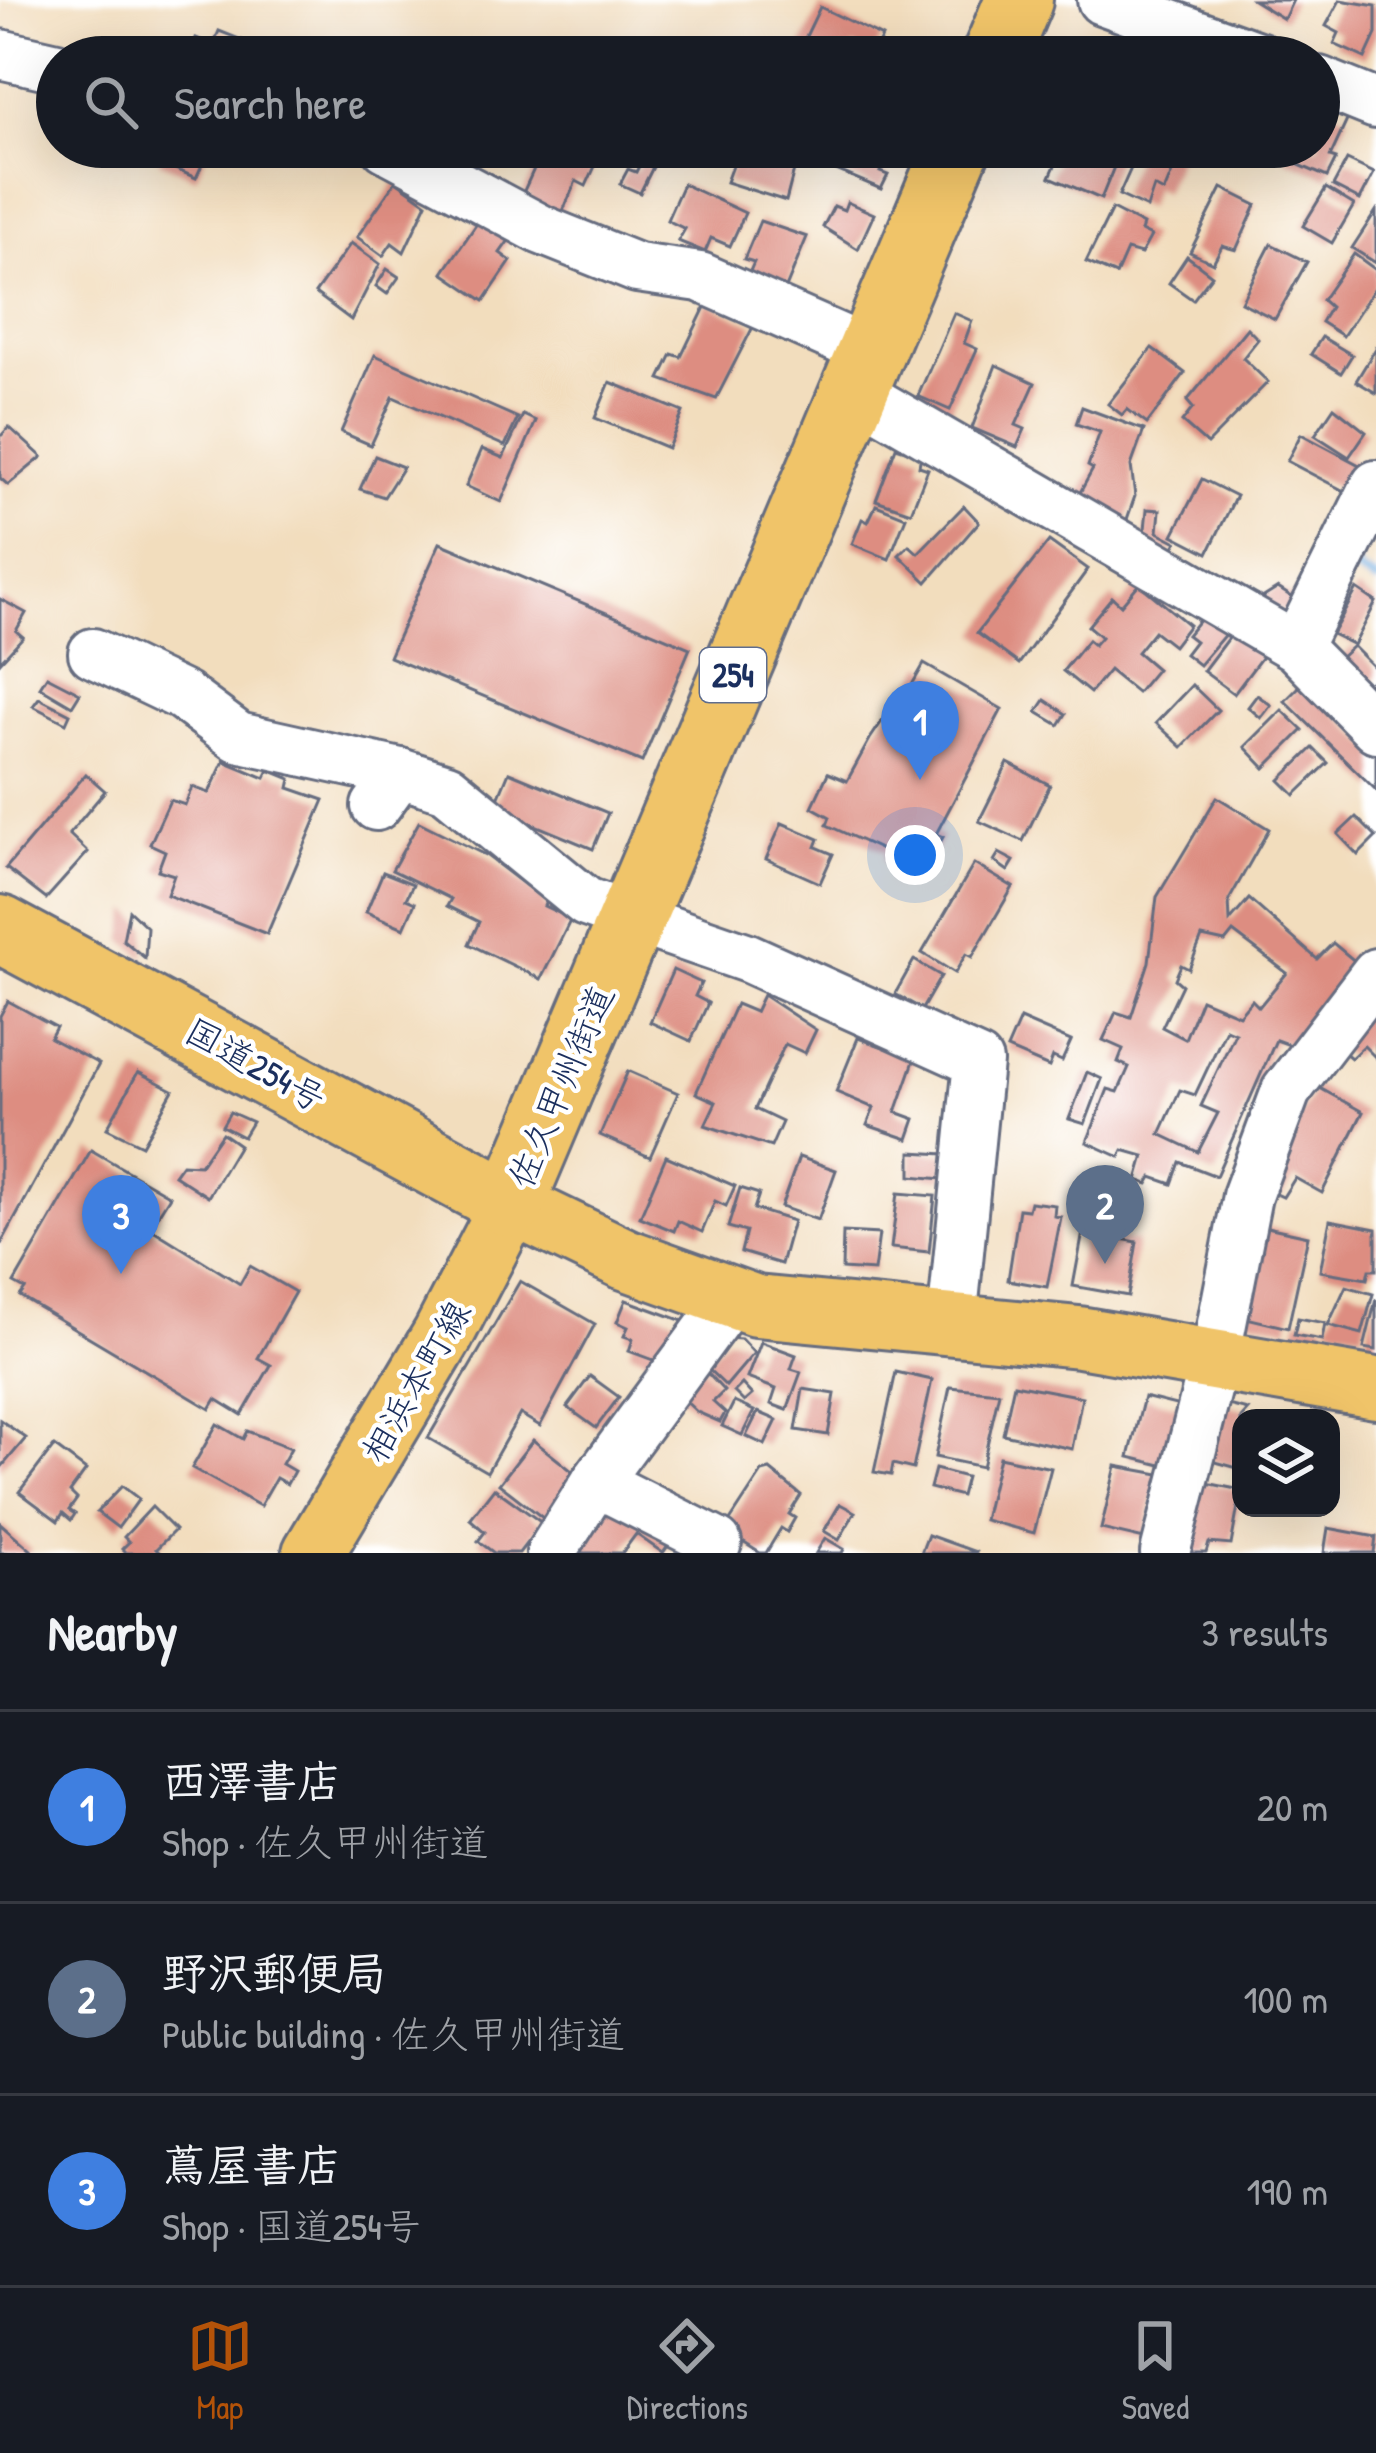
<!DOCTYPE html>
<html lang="en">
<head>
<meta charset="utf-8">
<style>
  :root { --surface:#171b24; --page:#20242c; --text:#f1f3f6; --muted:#9ea1a6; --line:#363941; --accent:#b45309 }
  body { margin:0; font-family:"Patrick Hand","Klee One",sans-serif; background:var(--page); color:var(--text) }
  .controls { position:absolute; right:36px; bottom:36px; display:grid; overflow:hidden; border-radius:24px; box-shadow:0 12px 48px #0002 }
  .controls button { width:108px; height:108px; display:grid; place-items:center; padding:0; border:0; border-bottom:3px solid var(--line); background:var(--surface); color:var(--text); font:60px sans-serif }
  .you { position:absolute; left:915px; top:855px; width:42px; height:42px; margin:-30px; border:9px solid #fff; border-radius:50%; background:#1a73e8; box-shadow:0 0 0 18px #1a73e833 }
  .badge { display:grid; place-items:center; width:78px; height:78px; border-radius:50%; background:var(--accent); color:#fff; font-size:39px; font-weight:700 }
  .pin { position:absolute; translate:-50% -99px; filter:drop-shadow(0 3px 6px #0008) }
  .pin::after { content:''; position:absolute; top:63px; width:42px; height:36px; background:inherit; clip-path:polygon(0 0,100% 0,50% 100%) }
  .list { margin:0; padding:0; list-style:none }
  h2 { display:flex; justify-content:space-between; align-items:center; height:156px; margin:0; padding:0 48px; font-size:51px }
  h2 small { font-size:39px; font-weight:400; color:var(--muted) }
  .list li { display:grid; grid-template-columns:78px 1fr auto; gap:36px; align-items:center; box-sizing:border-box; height:192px; padding:0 48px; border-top:3px solid var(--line) }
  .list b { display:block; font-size:45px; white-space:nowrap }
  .list p { margin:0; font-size:39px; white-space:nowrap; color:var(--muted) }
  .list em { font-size:39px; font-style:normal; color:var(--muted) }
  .icon { flex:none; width:66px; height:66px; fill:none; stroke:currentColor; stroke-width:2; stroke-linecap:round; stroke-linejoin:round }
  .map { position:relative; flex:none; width:1376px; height:1553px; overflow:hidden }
  .search { position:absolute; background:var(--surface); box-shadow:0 12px 48px #0002; left:36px; right:36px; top:36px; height:132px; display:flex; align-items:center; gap:30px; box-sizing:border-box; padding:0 42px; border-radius:66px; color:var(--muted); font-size:45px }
  .sheet { height:732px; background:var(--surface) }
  nav { display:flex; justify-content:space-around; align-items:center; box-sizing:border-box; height:168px; border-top:3px solid var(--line); background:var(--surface); font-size:33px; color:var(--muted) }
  nav a { display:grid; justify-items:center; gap:6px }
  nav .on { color:var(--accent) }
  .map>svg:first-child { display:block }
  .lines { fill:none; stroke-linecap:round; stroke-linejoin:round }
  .stream { stroke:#6dace0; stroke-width:9 }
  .building { fill:#dd8d81; fill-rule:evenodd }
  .minor-casing { stroke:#666c7f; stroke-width:54 }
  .major-casing { stroke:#666c7f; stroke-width:66 }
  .highway-casing { stroke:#666c7f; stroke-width:72 }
  .minor { stroke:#fff; stroke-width:48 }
  .major { stroke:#f0c469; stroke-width:60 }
  .highway { stroke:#f0c469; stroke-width:66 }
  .labels { text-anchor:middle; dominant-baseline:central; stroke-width:9; stroke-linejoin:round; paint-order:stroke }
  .shield { fill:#fff; stroke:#5f6d8e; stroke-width:3 }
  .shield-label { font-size:33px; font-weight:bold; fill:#1b2f5e }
  .street-label { font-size:36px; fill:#1b2f5e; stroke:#fff }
</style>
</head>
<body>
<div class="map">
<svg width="1376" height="1553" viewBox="0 0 1376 1553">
  <rect width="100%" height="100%" fill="#fff"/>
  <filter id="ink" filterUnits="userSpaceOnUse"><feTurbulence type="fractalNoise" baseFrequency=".00833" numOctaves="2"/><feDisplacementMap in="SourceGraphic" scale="24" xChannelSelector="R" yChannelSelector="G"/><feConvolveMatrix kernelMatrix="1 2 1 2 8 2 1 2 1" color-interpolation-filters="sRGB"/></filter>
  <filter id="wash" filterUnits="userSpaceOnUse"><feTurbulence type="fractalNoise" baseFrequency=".004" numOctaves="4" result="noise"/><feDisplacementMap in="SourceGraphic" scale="48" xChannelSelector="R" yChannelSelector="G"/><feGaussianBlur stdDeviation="2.7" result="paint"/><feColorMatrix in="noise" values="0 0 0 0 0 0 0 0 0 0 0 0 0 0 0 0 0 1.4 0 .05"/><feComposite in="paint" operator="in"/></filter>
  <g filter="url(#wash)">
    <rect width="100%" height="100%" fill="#f2ddbd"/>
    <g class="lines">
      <polyline class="stream" points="1357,565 1355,569 1376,581"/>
    </g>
    <g id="blocks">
      <g class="building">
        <polygon points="1253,0 1293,0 1284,19"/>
        <polygon points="1340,0 1376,6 1376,34 1365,58 1334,44 1339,33 1326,26"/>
        <polygon points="820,7 882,37 873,55 853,46 847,57 796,57"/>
        <polygon points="219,31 242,40 235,57 208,57"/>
        <polygon points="196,38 206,42 200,57 188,57"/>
        <polygon points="1319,105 1349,116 1330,157 1336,159 1327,177 1285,159 1290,147 1319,147"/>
        <polygon points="166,147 210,147 196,178 159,162"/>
        <polygon points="544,147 592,147 587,160 596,164 586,186 576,181 560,218 527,204 531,196 523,193"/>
        <polygon points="614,147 634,147 628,161 611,153"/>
        <polygon points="739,147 800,147 786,201 726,182"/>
        <polygon points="846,147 885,160 880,172 888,175 881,189 836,170"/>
        <polygon points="1063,147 1122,147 1101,199 1050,177"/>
        <polygon points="1140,148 1160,157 1165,148 1179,156 1164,192 1154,187 1147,208 1119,195"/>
        <polygon points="1347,160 1374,173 1360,200 1333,186"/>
        <polygon points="641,162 653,167 640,193 620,184 628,169 636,172"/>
        <polygon points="396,181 427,203 404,252 392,243 383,256 357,237"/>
        <polygon points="683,184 745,213 730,246 711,238 705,252 678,241 685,229 667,220"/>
        <polygon points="1222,188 1256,205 1236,250 1222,246 1213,263 1190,252"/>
        <polygon points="1326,188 1354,205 1332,243 1303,226"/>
        <polygon points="847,202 874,214 858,249 823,227 834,206 844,210"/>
        <polygon points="1112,209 1143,225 1141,231 1151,236 1141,254 1127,250 1116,275 1086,262"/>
        <polygon points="1376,211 1376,263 1352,248"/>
        <polygon points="482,216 517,229 500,253 511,261 484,301 443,273"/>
        <polygon points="760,221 807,237 785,290 748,276 754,262 744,259"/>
        <polygon points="351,243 380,264 351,320 315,293"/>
        <polygon points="1271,244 1307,262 1275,319 1241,302"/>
        <polygon points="1354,254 1376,270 1376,286 1343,336 1321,322 1330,307 1322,300"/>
        <polygon points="1187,256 1212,275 1193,300 1169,283"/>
        <polygon points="387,269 399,277 387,294 376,286"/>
        <polygon points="707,303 754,325 716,399 660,379 672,354 681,357"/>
        <polygon points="954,313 972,321 964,343 977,349 950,410 918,396"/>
        <polygon points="1247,328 1258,339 1243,358 1268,382 1207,444 1182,422 1193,408 1187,401"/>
        <polygon points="1322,337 1352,355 1341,373 1311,354"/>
        <polygon points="1152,348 1185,373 1147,424 1127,409 1122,415 1108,404"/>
        <polygon points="1376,348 1376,393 1356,381"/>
        <polygon points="375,355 518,418 505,446 393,397 371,445 341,432"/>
        <polygon points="996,365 1035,383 1016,425 1025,429 1017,447 972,428"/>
        <polygon points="610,382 683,412 668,448 595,418"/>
        <polygon points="1082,407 1144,430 1131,466 1135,496 1125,525 1077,498 1093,469 1088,466 1100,432 1076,424"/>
        <polygon points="1334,407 1366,432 1349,457 1315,435"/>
        <polygon points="523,415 536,421 501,502 466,486 482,449 503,458"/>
        <polygon points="9,427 42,457 8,485 0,478 0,437"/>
        <polygon points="1301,434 1363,467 1350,494 1287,461"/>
        <polygon points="896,447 921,455 919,466 928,469 911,512 876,500"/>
        <polygon points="375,456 403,467 384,497 360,489"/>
        <polygon points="1202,479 1236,496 1208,553 1173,535"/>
        <polygon points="876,505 906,517 889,559 852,544 862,519 868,522"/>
        <polygon points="964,506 979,522 927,582 899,555 909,545 918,553"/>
        <polygon points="1147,509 1160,510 1158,532 1177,542 1171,553 1144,539"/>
        <polygon points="1049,541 1088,569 1019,664 977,633"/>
        <polygon points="440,543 690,648 642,762 389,657"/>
        <polygon points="1139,584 1189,625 1173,646 1154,631 1137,652 1157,669 1137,693 1109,670 1090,693 1063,671 1088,640 1094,645 1101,637 1088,626 1112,597 1121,605"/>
        <polygon points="1278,588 1298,601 1289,616 1262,598"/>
        <polygon points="1357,589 1376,602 1354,645 1332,634"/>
        <polygon points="0,599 26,613 16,631 23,637 0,662"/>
        <polygon points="1205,613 1227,632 1199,665 1185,654 1195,641 1187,635"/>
        <polygon points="1234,630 1264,654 1234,694 1203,671"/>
        <polygon points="1353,646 1376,669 1376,677 1364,688 1337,661"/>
        <polygon points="924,664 1002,709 936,834 943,837 922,877 883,860 886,852 827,825 830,817 812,807 828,773 847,781 870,739 889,711 895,714"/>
        <polygon points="47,676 80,693 72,706 40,687"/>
        <polygon points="1304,682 1376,752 1376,790 1285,701"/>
        <polygon points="1192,685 1218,710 1182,747 1156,723"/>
        <polygon points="1257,695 1271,705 1261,718 1248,707"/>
        <polygon points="39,698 70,714 66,723 33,706"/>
        <polygon points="1045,700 1066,714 1059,725 1037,712"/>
        <polygon points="1282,710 1303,730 1265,768 1245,747"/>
        <polygon points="1313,748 1328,763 1295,795 1280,780"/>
        <polygon points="224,761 265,778 269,770 291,779 289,788 324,800 267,934 167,895 174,875 158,870 165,851 150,844 170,800 185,805 192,787 209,793"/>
        <polygon points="1008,763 1050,785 1023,841 979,821"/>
        <polygon points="509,772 608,813 593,849 494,808"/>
        <polygon points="86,774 105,791 69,834 88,852 46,899 6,868"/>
        <path d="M1217,797L1269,829L1229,900L1230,921L1249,899L1317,959L1333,943L1363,968L1298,1048L1276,1040L1216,1176L1180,1162L1172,1184L1152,1177L1148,1184L1137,1180L1144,1156L1123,1150L1120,1157L1087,1142L1108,1089L1118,1092L1129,1067L1118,1062L1123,1049L1103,1040L1116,1012L1131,1017L1149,962L1157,897ZM1233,932L1287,973L1259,1007L1252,1000L1239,1015L1201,999L1185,1039L1162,1027L1182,985L1175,979L1181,965L1189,969L1202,937L1225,942ZM1226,1029L1235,1033L1201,1106L1218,1113L1198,1152L1160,1134L1180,1090L1195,1095Z"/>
        <polygon points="1356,817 1376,837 1358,855 1338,834"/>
        <polygon points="419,822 487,856 546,901 544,906 571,919 541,979 469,944 479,922 447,906 451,899 392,870"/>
        <polygon points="782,823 819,839 816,847 833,854 820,883 766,859"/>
        <polygon points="999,853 1014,861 1008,871 994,861"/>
        <polygon points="974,864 1013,887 972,957 966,954 955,973 922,953"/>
        <polygon points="383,872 413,884 406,899 415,903 404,928 366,912"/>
        <polygon points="129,910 147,927 145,958 123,940"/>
        <polygon points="914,960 941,976 922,1009 895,994"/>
        <polygon points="673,970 701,983 695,996 708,1003 691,1041 650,1022"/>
        <polygon points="763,995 816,1030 805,1053 785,1044 755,1109 782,1122 771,1147 705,1125 716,1102 696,1093 736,1004 755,1012"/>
        <polygon points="8,1001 56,1027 50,1038 99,1064 0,1246 0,1016"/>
        <polygon points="1364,1008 1376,1019 1376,1058 1364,1046 1351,1058 1333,1043"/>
        <polygon points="1020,1019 1071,1041 1062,1061 1053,1057 1049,1067 1007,1049"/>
        <polygon points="858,1038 915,1058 896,1112 915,1119 908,1139 867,1125 874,1108 836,1092"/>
        <polygon points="628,1071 678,1093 650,1157 600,1135"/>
        <polygon points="138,1072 173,1090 142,1145 107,1128"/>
        <polygon points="1087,1072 1102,1079 1085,1124 1069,1119"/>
        <polygon points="1316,1086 1363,1112 1322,1193 1295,1178 1283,1197 1261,1187"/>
        <polygon points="230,1112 252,1122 243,1137 222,1126"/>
        <polygon points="222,1133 239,1145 208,1197 174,1175 182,1164 200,1165"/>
        <polygon points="91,1150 170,1196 150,1228 240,1284 250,1266 295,1292 258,1358 271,1365 242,1415 216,1399 210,1409 20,1296 25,1289 14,1283"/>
        <polygon points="911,1152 945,1154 943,1179 911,1176"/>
        <polygon points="666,1156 735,1186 726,1206 715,1201 702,1232 678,1221 674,1231 640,1217"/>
        <polygon points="799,1157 836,1170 818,1220 781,1207"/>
        <polygon points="740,1188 759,1194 754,1209 793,1221 781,1264 741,1252 746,1232 728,1227"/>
        <polygon points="898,1193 935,1196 929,1252 891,1248"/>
        <polygon points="1030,1202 1055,1205 1054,1216 1061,1217 1047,1287 1008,1280 1019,1209 1028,1210"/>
        <polygon points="1330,1220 1376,1229 1376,1270 1369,1270 1367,1279 1320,1271"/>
        <polygon points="1253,1224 1308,1236 1288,1328 1234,1315"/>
        <polygon points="843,1232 879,1234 874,1271 842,1269"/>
        <polygon points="1083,1232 1137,1242 1128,1296 1073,1286"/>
        <polygon points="520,1281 595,1324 540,1426 520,1414 487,1472 428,1438"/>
        <polygon points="1346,1286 1373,1294 1362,1334 1328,1325"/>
        <polygon points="1376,1299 1376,1350 1364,1348"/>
        <polygon points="626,1300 683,1321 667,1365 629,1351 633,1339 624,1336 628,1327 617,1322"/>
        <polygon points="1298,1318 1325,1323 1322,1340 1294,1335"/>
        <polygon points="726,1338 741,1339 754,1353 726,1386 703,1364"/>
        <polygon points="761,1342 796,1355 791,1369 801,1372 787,1410 771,1404 776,1389 747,1378"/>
        <polygon points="701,1366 724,1391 713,1402 725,1413 720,1422 697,1412 678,1394"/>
        <polygon points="896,1372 932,1380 913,1469 893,1464 891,1475 874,1472"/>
        <polygon points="590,1376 619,1397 596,1428 567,1407"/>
        <polygon points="742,1384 752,1395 744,1402 734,1392"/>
        <polygon points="1014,1384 1082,1397 1072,1449 1003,1434"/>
        <polygon points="950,1387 999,1392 982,1467 935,1457"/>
        <polygon points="803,1389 835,1394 828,1435 796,1430"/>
        <polygon points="1144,1397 1188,1408 1173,1468 1129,1457"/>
        <polygon points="734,1402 754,1411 742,1435 722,1426"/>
        <polygon points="1216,1402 1248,1410 1241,1418 1241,1469 1201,1458"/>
        <polygon points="758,1412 777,1420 765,1445 746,1436"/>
        <polygon points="0,1420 26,1438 0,1469"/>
        <polygon points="217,1424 243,1439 247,1431 291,1448 282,1464 294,1471 287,1484 276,1478 260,1506 192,1468"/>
        <polygon points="533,1440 582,1479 548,1522 499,1484"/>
        <polygon points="54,1446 86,1470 70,1492 77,1499 69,1510 75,1514 71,1520 63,1513 58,1521 19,1492"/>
        <polygon points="999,1457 1051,1468 1034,1533 984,1520"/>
        <polygon points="1116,1466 1159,1474 1144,1539 1101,1529"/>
        <polygon points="935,1469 966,1477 961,1496 930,1488"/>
        <polygon points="770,1470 801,1495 789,1514 795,1518 787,1532 781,1528 766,1553 760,1553 724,1530 762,1472"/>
        <polygon points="1192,1480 1241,1490 1231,1545 1209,1543 1206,1553 1176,1553"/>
        <polygon points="122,1486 139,1499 118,1528 97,1512"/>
        <polygon points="494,1488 542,1523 519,1553 494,1553 478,1541 485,1532 470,1519"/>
        <polygon points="606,1499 670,1543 663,1553 636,1534 622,1553 583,1553 572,1546"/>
        <polygon points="840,1504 855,1512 839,1540 824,1531"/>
        <polygon points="152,1507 175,1530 156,1549 160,1553 126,1553 122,1549 129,1542 124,1537"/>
        <polygon points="0,1523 31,1550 29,1553 0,1553"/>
        <polygon points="1328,1528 1376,1537 1374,1553 1324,1553"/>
        <polygon points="928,1535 976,1552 976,1553 921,1553"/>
        <polygon points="825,1538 844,1549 842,1553 816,1553"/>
      </g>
    </g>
  </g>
  <g filter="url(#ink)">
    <use href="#blocks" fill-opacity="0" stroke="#666c7f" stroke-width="3"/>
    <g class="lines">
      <g class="minor-casing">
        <g id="minor">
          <polyline points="1102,0 1260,57"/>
          <polyline points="0,54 57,67"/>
          <polyline points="1319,81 1376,104"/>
          <polyline points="386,147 542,230 637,268 700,277 872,353"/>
          <polyline points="854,391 1296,647 1376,728"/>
          <polyline points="1296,647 1376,485"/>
          <polyline points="93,653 183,696 238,737 400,773"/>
          <polyline points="376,806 400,773 447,788 586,902 748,958 978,1062 952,1322"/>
          <polyline points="596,1482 717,1543"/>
          <polyline points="551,1553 596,1482 730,1300"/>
          <polyline points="1165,1553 1215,1359 1247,1196 1286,1091 1376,973"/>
        </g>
      </g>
      <g class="major-casing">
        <polyline id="major" points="313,1553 443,1335 511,1204 625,1259 756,1306 1079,1337 1376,1388"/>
      </g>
      <g class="highway-casing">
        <g id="highway">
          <polyline points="995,57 1019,0"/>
          <polyline points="0,929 511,1204 957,147"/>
        </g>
      </g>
      <use href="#minor" class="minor"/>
      <use href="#major" class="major"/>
      <use href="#highway" class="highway"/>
    </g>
  </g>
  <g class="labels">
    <rect class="shield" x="700" y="648" width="66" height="54" rx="9"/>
    <g class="shield-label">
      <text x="733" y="675">254</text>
    </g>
    <g class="street-label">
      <text transform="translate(256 1064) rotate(29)">国道254号</text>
      <text transform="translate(560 1086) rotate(-67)">佐久甲州街道</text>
      <text transform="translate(415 1381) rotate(-60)">相浜本町線</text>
    </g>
  </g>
</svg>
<div class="controls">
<button><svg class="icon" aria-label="layers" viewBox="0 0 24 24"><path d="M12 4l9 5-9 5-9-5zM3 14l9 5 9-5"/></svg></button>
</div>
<div class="you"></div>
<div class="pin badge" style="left:920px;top:780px;background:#3f7fe0">1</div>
<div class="pin badge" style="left:1105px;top:1264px;background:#5c6f8a">2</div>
<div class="pin badge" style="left:121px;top:1274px;background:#3f7fe0">3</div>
<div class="search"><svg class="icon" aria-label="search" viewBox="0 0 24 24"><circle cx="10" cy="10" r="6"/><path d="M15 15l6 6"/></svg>Search here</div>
</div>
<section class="sheet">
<h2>Nearby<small>3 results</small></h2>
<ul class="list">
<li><span class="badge" style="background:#3f7fe0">1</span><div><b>西澤書店</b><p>Shop · 佐久甲州街道</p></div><em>20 m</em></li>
<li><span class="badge" style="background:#5c6f8a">2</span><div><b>野沢郵便局</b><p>Public building · 佐久甲州街道</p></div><em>100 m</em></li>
<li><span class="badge" style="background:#3f7fe0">3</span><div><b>蔦屋書店</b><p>Shop · 国道254号</p></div><em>190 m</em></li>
</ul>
</section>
<nav>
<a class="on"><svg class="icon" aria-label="map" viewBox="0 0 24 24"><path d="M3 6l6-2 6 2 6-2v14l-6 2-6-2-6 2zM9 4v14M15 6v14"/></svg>Map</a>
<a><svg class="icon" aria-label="directions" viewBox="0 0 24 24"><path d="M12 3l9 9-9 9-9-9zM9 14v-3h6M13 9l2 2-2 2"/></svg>Directions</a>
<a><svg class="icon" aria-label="saved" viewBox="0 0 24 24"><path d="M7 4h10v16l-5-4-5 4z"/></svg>Saved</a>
</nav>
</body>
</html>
